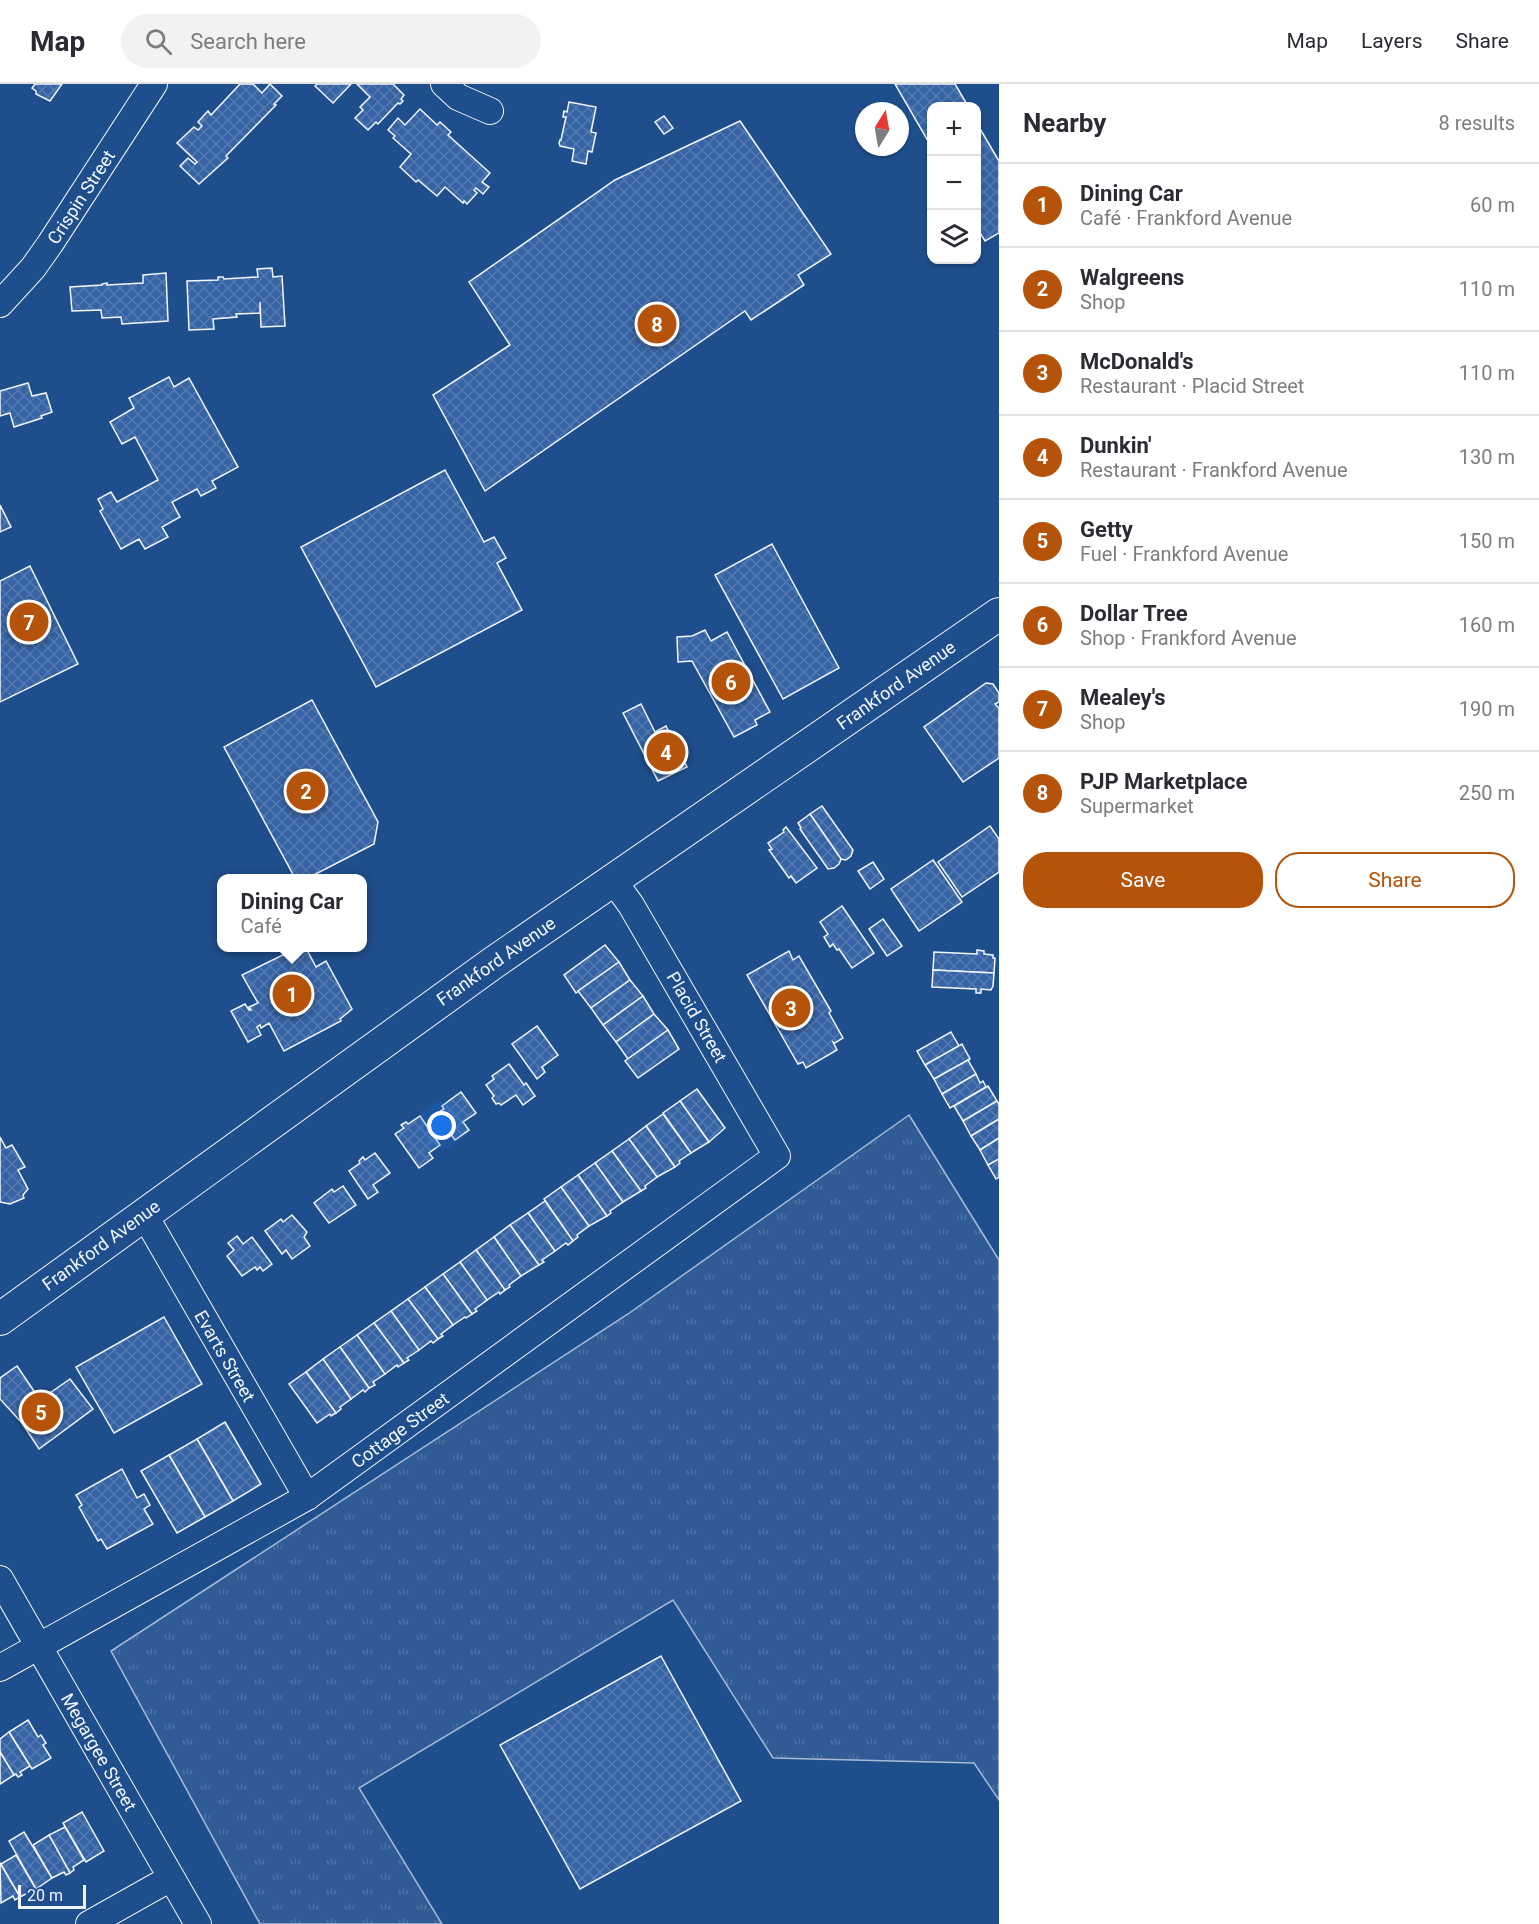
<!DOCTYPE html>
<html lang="en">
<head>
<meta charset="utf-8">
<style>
  :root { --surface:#fff; --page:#f2f2f3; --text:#2b2b33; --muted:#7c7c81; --line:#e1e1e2; --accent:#b45309 }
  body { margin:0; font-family:Roboto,sans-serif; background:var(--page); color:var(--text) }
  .controls { position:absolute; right:18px; top:18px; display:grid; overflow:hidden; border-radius:12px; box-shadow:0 2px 4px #0004 }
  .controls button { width:54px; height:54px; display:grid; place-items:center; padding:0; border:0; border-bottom:2px solid var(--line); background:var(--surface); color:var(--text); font:30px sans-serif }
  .compass { position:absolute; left:855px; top:18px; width:54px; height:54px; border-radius:50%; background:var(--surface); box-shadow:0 2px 4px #0004; rotate:11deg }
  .scale { position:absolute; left:18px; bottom:15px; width:68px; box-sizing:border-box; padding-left:6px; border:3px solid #f2f6ff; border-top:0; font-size:16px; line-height:21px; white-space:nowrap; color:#f2f6ff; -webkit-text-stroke:4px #1f4e8c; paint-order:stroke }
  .you { position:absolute; left:442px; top:1042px; width:21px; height:21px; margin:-15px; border:4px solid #fff; border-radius:50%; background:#1a73e8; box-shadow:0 0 0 9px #1a73e833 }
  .badge { display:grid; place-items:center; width:39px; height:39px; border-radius:50%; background:var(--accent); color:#fff; font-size:20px; font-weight:700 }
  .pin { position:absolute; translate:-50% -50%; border:3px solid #fff; box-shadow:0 2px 6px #0006 }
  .popup { position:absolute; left:217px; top:790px; width:150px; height:78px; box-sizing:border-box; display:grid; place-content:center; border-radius:12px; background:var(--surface); filter:drop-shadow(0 2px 4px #0005); font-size:20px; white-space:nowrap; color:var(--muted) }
  .popup b { font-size:22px; color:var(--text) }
  .popup::after { content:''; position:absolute; left:50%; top:100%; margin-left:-12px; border:12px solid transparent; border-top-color:var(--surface) }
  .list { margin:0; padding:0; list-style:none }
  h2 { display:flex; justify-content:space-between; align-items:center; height:78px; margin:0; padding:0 24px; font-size:26px }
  h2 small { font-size:20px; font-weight:400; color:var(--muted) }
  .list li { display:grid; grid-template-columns:39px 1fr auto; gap:18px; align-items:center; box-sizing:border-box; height:84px; padding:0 24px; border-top:2px solid var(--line) }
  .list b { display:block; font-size:22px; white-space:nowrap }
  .list p { margin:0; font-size:20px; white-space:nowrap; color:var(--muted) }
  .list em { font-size:20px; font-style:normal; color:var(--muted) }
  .actions { display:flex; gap:12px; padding:18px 24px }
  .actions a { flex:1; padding:14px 0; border:2px solid var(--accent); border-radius:24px; text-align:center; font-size:21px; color:var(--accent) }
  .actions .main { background:var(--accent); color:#fff }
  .icon { flex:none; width:33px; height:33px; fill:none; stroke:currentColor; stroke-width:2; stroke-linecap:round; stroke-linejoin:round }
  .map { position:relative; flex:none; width:999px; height:1840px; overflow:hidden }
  header { display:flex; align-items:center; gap:36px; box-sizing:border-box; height:84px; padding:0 30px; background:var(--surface); border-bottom:2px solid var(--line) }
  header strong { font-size:28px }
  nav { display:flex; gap:33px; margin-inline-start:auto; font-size:21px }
  .search { width:420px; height:54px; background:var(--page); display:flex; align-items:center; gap:15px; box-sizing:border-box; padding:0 21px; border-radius:33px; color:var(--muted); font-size:22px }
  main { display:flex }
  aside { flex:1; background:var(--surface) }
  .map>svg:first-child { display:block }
  .grass { fill:url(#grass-tufts); stroke:#a8bbd7; stroke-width:1.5 }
  .building { fill:url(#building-cross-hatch); stroke:#f2f6ff; stroke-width:1.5 }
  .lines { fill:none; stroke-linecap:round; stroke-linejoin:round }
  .minor-casing { stroke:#f2f6ff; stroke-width:28 }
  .major-casing { stroke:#f2f6ff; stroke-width:34 }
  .minor { stroke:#1f4e8c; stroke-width:26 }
  .major { stroke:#1f4e8c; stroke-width:32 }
  .labels { text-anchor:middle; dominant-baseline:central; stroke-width:4.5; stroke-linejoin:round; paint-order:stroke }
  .street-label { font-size:18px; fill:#f2f6ff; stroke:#1f4e8c }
</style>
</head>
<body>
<header>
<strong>Map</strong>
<div class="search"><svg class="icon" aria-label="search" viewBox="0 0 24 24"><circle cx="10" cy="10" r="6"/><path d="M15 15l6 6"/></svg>Search here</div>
<nav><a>Map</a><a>Layers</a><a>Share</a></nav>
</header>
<main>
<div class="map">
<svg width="999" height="1840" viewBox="0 0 999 1840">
  <defs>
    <pattern id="grass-tufts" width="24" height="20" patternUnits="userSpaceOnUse" patternTransform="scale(1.5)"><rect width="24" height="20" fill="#305b95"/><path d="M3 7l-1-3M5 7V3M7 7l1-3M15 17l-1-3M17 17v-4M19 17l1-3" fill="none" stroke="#4e73a5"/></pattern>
    <pattern id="building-cross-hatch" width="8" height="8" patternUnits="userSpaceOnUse" patternTransform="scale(1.5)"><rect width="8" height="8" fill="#3563a3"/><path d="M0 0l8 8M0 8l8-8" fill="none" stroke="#537ab1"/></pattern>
  </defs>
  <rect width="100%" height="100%" fill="#1f4e8c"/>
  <polygon class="grass" points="909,1031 999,1176 999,1716 974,1679 773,1674 673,1516 359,1704 442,1840 260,1840 111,1567 628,1230"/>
  <g class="building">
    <polygon points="35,0 62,0 50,17 36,10 36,7 32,4"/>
    <polygon points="240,0 253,0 262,9 270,0 282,12 274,20 276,21 226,72 228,74 199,100 180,82 188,74 195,80 197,78 177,59 194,43 198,46 202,42 198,38 208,27 211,31"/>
    <polygon points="317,0 351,0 333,19 315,2"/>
    <polygon points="357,0 393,0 404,11 401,15 403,17 400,20 398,19 378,40 376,38 368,46 355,34 363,26 360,23 370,13"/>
    <polygon points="895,0 955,0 968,22 932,22 932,64"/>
    <polygon points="569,18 596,23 591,48 596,49 592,68 588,67 586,80 572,77 574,65 560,62 559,59 560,56 561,56 566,33 563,33 564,27 567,28"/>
    <polygon points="420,25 437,41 440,38 451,48 448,51 490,89 482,98 489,103 483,110 476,104 474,106 477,109 467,120 464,117 463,119 445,103 437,112 418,96 416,98 400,83 411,70 393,54 395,52 388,46 398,34 405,41"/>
    <polygon points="664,32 673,44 664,50 655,38"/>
    <polygon points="740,37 831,170 798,191 804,201 751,236 745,227 485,407 433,311 510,261 469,198 615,96"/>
    <polygon points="976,38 999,77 999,149 985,157 976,142"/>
    <polygon points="272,184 273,193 282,192 285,242 261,243 260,218 260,229 236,230 237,233 213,235 214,245 189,246 187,197 218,196 218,193 223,193 224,195 258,193 257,185"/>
    <polygon points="166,189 168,237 122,240 121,233 102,234 101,226 72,227 70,203 102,201 102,200 107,199 107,201 143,199 143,191"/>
    <polygon points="169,293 174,303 189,294 238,383 212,397 216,404 201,412 197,405 172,418 180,433 162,443 168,453 145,465 139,455 121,465 100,427 103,425 98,415 111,408 117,418 158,396 135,353 122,360 110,338 134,324 129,314"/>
    <polygon points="28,299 32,312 46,309 52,328 41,332 42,334 14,343 10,329 0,332 0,307"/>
    <polygon points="445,386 484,458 494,453 506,474 497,479 522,526 376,603 301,463"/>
    <polygon points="0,421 11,443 0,448"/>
    <polygon points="772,460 839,584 783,615 715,491"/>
    <polygon points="30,482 78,580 0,618 0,497"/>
    <polygon points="705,546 711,557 727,548 770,628 755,636 757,641 734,653 692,577 678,578 677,553 692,552"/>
    <polygon points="986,599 993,600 999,609 999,618 995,620 999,624 999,674 963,698 924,643"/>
    <polygon points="312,616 378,738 374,760 308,794 295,794 224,663"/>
    <polygon points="641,620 655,648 666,642 687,683 658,697 623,629"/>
    <polygon points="822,722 853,766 851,772 846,776 841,775 810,730"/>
    <polygon points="810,730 841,775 839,780 834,784 828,785 800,745 801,744 798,739"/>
    <polygon points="990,742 999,755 999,788 962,813 938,778"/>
    <polygon points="786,743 817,784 796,799 791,792 789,794 769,766 772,765 768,759 784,748 783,746"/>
    <polygon points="933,776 962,818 919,847 891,805"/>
    <polygon points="873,778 884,795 870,805 858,787"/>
    <polygon points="842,822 874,869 852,884 839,865 837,866 833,860 830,863 824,853 828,850 820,838"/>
    <polygon points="883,835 902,862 887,872 869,845"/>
    <polygon points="605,861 619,878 576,909 564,891"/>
    <polygon points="297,864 306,864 316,883 326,877 352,925 340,935 341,937 284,967 269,939 261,944 260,941 257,943 261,951 248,958 231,927 245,920 249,926 251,926 249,923 258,919 242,891"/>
    <polygon points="977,866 984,867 984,870 993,871 993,874 995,874 994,889 933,886 934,868 977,870"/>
    <polygon points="789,867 793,876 799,872 831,927 829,929 843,954 835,959 833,958 837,966 806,984 803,978 798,980 747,891"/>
    <polygon points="619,878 630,896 591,924 578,907"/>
    <polygon points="933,886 994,889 993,902 991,906 981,905 981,909 976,909 976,905 932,903"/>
    <polygon points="630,896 643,912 603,941 591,924"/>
    <polygon points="643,912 654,930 616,958 603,941"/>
    <polygon points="654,930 668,946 628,975 616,958"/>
    <polygon points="537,942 558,971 542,983 545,988 537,995 512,960"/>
    <polygon points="668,946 679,965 638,994 625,977"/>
    <polygon points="951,948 959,962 925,981 917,967"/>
    <polygon points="962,960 970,975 934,995 925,981"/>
    <polygon points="968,976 976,990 942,1010 934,995"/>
    <polygon points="509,980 524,1001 526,999 535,1012 523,1021 516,1011 501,1021 499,1019 496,1020 492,1014 494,1012 486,1001 494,995 492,992"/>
    <polygon points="976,990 980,999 983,997 986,1003 950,1024 942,1010"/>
    <polygon points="988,1002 997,1017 963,1037 954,1022"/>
    <polygon points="697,1005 725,1044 709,1058 680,1017"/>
    <polygon points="461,1008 476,1029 463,1038 469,1046 455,1056 436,1030 444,1025 442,1022"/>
    <polygon points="680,1017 709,1058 691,1069 663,1029"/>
    <polygon points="997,1017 999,1020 999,1035 971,1052 963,1037"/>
    <polygon points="663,1030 691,1069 679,1077 680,1079 675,1083 646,1042"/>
    <polygon points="420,1032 440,1061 429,1069 433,1074 419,1084 395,1050 404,1044 401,1041 406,1038 408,1040"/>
    <polygon points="999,1035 999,1054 980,1066 971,1052"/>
    <polygon points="646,1042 675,1083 657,1093 629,1055"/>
    <polygon points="0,1053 6,1064 12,1061 25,1083 18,1086 28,1105 23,1111 24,1114 10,1120 0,1118"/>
    <polygon points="999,1054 999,1075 988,1081 980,1066"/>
    <polygon points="629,1055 657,1093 645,1102 646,1104 641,1107 612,1067"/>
    <polygon points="612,1067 641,1107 623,1118 595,1079"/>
    <polygon points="375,1069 390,1089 373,1101 378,1108 368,1115 349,1087 360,1079 359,1077 363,1073 365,1076"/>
    <polygon points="999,1075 999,1093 996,1095 988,1081"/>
    <polygon points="595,1079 623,1118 610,1127 611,1129 607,1132 578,1091"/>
    <polygon points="578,1091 607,1132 589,1142 561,1103"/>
    <polygon points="343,1102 356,1121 329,1139 314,1119 332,1105 334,1108"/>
    <polygon points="561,1103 589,1142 577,1151 578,1153 573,1157 544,1115"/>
    <polygon points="545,1117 573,1157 568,1161 566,1159 555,1167 528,1129"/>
    <polygon points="528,1129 555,1167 542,1176 544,1178 539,1181 510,1141"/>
    <polygon points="292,1131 307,1148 304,1153 310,1162 292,1175 286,1166 282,1170 265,1147 281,1135 283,1138"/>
    <polygon points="510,1141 539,1181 521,1192 494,1153"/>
    <polygon points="237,1152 243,1160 252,1153 272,1180 263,1187 260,1183 257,1186 255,1183 242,1192 227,1172 234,1166 228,1159"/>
    <polygon points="494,1153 521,1192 509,1201 510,1203 505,1206 476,1166"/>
    <polygon points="476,1166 505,1206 500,1210 499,1208 487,1216 460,1178"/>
    <polygon points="460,1178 487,1216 475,1225 477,1227 472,1230 443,1190"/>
    <polygon points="443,1190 472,1230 466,1234 465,1233 453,1241 425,1203"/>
    <polygon points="425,1203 453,1241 441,1250 443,1252 438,1255 408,1215"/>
    <polygon points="408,1215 438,1255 433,1259 431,1257 419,1266 391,1227"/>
    <polygon points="391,1227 419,1266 407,1274 409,1276 404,1279 374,1239"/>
    <polygon points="164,1233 202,1300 114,1349 76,1283"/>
    <polygon points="374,1239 404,1279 398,1283 397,1281 385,1290 357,1251"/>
    <polygon points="357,1251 385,1290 373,1298 375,1301 369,1304 340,1263"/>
    <polygon points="340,1263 369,1304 365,1308 363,1306 351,1315 323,1275"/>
    <polygon points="323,1275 351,1315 340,1323 341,1325 336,1329 306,1288"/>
    <polygon points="17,1282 40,1316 70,1295 93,1325 39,1365 22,1339 0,1315 0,1294"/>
    <polygon points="306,1288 336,1329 331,1332 330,1330 317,1339 289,1300"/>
    <polygon points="225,1338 261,1400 233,1417 197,1355"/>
    <polygon points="197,1355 233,1417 205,1433 169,1371"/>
    <polygon points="169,1371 205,1433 177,1449 141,1387"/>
    <polygon points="122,1385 137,1414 144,1410 150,1421 144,1425 153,1440 107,1465 101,1455 98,1457 79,1423 82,1421 76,1411"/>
    <polygon points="661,1572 741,1717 580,1805 500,1661"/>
    <polygon points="28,1636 38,1653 41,1651 46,1659 43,1661 51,1674 32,1685 9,1648"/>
    <polygon points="9,1648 30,1682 20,1688 22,1691 18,1693 16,1690 14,1691 0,1668 0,1655"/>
    <polygon points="0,1668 14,1691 0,1700"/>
    <polygon points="82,1728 104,1767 86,1778 63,1739"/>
    <polygon points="65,1743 84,1776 73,1783 74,1786 70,1789 49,1751"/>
    <polygon points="24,1748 52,1794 36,1805 9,1757"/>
    <polygon points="49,1751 70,1789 66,1791 64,1788 52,1794 33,1761"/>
    <polygon points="16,1771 36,1805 20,1813 1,1780"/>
    <polygon points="0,1779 20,1813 15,1816 13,1812 1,1819"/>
  </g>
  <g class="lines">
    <g class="minor-casing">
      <g id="minor">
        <polyline points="444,0 458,13 490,27"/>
        <polyline points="0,220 33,184 50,160 154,0"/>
        <polyline points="144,1130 307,1413"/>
        <polyline points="0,1495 198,1840"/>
        <polyline points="0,1584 307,1413 777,1072 631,821 613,796"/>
        <polyline points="89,1840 171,1794"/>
      </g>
    </g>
    <g class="major-casing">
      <polyline id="major" points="0,1235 493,879 999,530"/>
    </g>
    <use href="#minor" class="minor"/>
    <use href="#major" class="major"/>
  </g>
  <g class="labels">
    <g class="street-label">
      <text transform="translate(81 113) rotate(-57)">Crispin Street</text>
      <text transform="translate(896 601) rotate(-35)">Frankford Avenue</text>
      <text transform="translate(496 877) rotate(-35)">Frankford Avenue</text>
      <text transform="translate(697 933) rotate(60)">Placid Street</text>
      <text transform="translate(101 1161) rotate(-36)">Frankford Avenue</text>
      <text transform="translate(225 1272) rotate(60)">Evarts Street</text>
      <text transform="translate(400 1346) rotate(-36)">Cottage Street</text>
      <text transform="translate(99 1668) rotate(60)">Megargee Street</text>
    </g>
  </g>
</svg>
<div class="controls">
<button>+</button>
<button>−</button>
<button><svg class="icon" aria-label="layers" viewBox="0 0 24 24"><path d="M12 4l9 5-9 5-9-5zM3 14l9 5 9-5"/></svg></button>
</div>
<svg class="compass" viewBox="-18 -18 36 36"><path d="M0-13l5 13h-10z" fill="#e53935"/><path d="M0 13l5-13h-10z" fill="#7c7c81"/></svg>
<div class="scale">20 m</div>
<div class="you"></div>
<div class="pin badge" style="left:292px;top:910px">1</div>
<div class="popup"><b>Dining Car</b>Café</div>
<div class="pin badge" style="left:306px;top:707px">2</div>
<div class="pin badge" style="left:791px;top:924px">3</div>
<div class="pin badge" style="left:666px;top:668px">4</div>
<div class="pin badge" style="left:41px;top:1328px">5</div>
<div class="pin badge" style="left:731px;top:598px">6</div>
<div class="pin badge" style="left:29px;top:538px">7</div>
<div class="pin badge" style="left:657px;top:240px">8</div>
</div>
<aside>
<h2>Nearby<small>8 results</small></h2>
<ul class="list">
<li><span class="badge">1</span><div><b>Dining Car</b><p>Café · Frankford Avenue</p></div><em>60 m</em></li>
<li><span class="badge">2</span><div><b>Walgreens</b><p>Shop</p></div><em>110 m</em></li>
<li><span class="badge">3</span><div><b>McDonald's</b><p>Restaurant · Placid Street</p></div><em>110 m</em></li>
<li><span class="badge">4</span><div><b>Dunkin'</b><p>Restaurant · Frankford Avenue</p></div><em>130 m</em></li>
<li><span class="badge">5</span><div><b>Getty</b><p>Fuel · Frankford Avenue</p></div><em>150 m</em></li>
<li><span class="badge">6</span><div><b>Dollar Tree</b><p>Shop · Frankford Avenue</p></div><em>160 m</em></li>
<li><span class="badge">7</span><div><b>Mealey's</b><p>Shop</p></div><em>190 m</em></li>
<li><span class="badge">8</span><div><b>PJP Marketplace</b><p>Supermarket</p></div><em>250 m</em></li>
</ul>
<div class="actions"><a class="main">Save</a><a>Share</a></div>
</aside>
</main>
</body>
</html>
